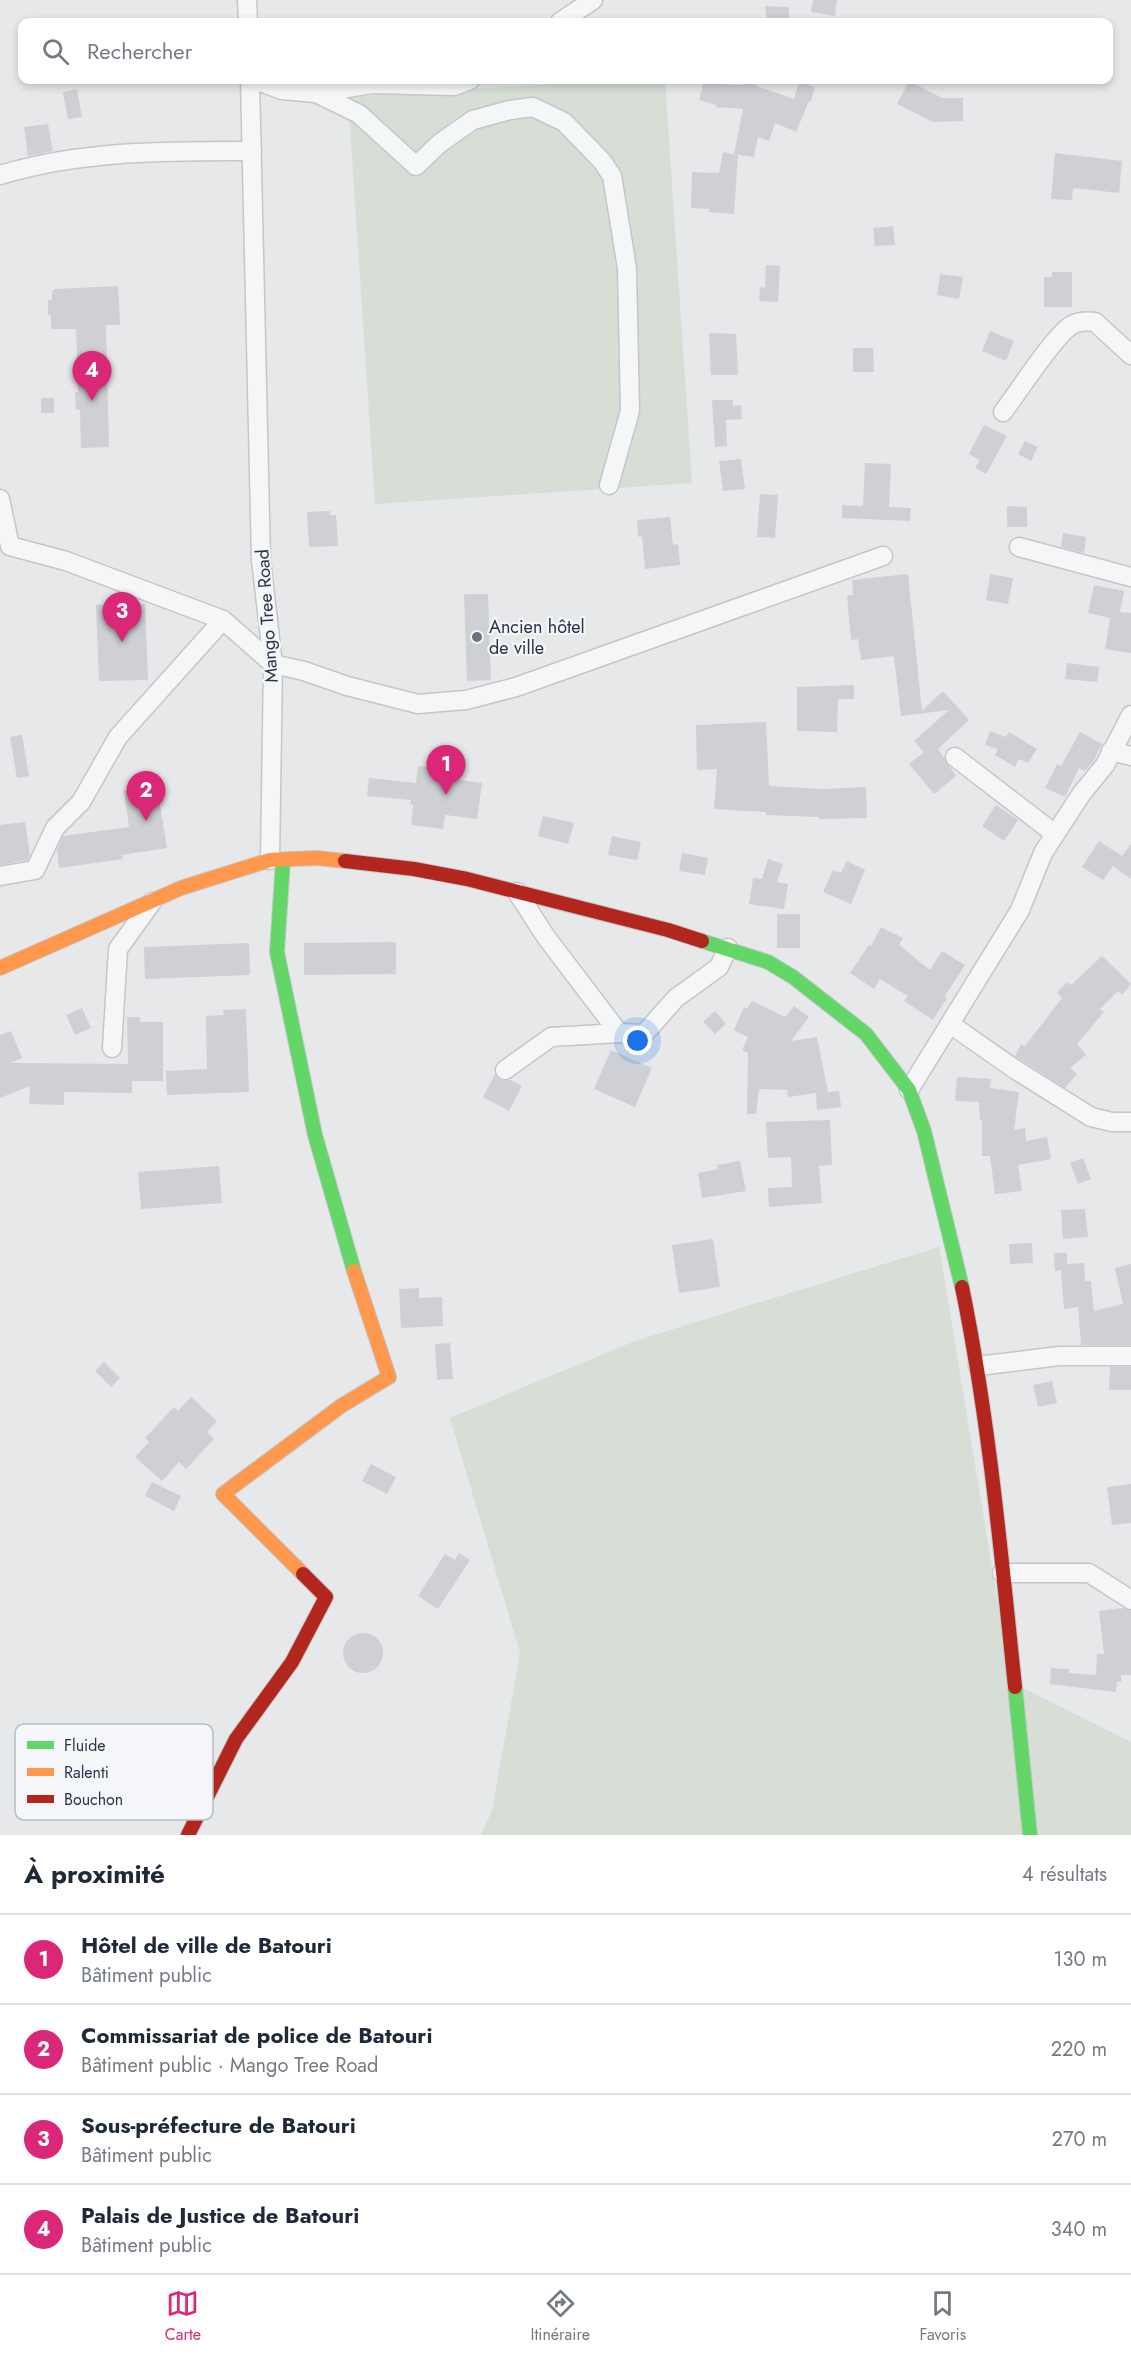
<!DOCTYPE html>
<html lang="fr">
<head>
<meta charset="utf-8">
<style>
  :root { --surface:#fff; --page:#f2f2f3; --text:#1f2937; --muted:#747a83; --line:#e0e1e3; --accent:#db2777 }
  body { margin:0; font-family:Jost,sans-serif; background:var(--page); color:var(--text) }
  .you { position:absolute; left:638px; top:1041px; width:21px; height:21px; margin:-15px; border:4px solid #fff; border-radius:50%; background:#1a73e8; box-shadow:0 0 0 9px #1a73e833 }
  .badge { display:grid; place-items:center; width:39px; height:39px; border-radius:50%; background:var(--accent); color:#fff; font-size:20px; font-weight:700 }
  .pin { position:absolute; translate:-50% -50px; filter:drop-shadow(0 2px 3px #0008) }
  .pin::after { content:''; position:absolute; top:32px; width:21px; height:18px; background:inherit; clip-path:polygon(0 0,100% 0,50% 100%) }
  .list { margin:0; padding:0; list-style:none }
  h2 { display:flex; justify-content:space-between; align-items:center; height:78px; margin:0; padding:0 24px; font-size:26px }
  h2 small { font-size:20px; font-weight:400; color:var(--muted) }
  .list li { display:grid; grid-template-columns:39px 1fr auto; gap:18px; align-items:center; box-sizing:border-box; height:90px; padding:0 24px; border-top:2px solid var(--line) }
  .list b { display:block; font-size:22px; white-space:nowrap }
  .list p { margin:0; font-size:20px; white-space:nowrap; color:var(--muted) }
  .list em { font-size:20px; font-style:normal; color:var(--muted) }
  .icon { flex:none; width:33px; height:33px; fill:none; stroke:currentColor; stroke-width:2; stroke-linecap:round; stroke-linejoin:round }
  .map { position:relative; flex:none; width:1131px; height:1835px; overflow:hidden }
  .search { position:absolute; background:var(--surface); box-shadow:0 3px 9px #0003; left:18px; right:18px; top:18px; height:66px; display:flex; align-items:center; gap:15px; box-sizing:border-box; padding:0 21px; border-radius:12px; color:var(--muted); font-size:22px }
  .sheet { height:438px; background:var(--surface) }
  nav { display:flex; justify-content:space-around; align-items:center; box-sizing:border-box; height:84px; border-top:2px solid var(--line); background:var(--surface); font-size:16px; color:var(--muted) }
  nav a { display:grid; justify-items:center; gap:3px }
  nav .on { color:var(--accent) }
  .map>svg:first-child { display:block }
  .green { fill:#d6ded6 }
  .building { fill:#ced0d3 }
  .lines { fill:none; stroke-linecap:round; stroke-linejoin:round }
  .street-casing { stroke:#c4c6c8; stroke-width:21 }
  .fast-casing { stroke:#c4c6c8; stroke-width:16 }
  .slow-casing { stroke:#c4c6c8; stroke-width:16 }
  .jam-casing { stroke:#c4c6c8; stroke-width:16 }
  .street { stroke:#f5f6f7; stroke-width:18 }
  .fast { stroke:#63d668; stroke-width:14 }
  .slow { stroke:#ff974d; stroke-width:14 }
  .jam { stroke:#b3261e; stroke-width:14 }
  .poi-dot { fill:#6c737f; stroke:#f4f6f9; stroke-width:2 }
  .labels { text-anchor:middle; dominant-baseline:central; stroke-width:4.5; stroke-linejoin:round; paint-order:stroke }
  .street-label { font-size:18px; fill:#2b3445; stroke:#f4f6f9 }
  .poi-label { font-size:18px; fill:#2b3445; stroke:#f4f6f9; text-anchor:start }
  .key { fill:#f4f6f9; stroke:#b8bcc3; stroke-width:1.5 }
  .key-label { font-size:16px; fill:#2b3445 }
</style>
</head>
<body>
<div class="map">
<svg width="1131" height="1835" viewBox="0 0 1131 1835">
  <rect width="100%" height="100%" fill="#e6e8ea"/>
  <g class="green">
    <polygon points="619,80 665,80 692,483 375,504 348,97"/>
    <polygon points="939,1247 1011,1682 1131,1742 1131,1835 481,1835 492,1811 520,1653 450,1418 635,1341"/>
  </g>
  <g class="building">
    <polygon points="813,0 837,0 835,16 811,12"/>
    <polygon points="765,6 789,7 789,21 767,22"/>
    <polygon points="704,80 718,80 716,84 743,85 744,80 758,80 756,86 794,99 799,82 815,87 811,101 809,101 796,132 775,123 769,141 758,137 754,157 734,154 743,109 716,107 716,105 699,100"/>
    <polygon points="909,81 942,98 963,98 963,121 933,122 897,104"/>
    <polygon points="77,89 82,117 68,119 63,92"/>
    <polygon points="48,124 53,151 28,156 24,127"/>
    <polygon points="723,152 738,155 734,214 709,212 710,209 691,208 692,172 719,173"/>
    <polygon points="1055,153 1122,161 1119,193 1073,188 1072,200 1051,199"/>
    <polygon points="893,226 895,245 875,246 873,228"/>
    <polygon points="766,265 780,266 778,302 759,301 760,287 765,288"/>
    <polygon points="1052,272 1072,272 1072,307 1044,307 1044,277 1052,277"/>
    <polygon points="940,274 963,277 959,299 937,295"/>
    <polygon points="118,286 120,325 106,325 109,447 81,448 80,410 76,410 75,392 78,392 76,329 51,329 51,315 48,315 48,300 52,300 52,291 55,289"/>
    <polygon points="990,331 1014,341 1006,361 982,351"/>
    <polygon points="709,333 736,334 738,375 711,375"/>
    <polygon points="853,348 873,348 874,372 853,372"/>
    <rect x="41" y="398" width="13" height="15"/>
    <polygon points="712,400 733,400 733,406 741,405 742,419 726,420 727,446 715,447"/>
    <polygon points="984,425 1007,436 986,474 975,468 980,460 969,454"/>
    <polygon points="1025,441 1038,447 1031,461 1018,454"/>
    <polygon points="741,459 745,489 723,491 719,461"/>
    <polygon points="865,463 891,464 889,507 911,508 910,521 842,518 842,505 863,506"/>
    <polygon points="760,494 778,495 775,538 757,537"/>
    <polygon points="1007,506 1027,507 1027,527 1007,527"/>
    <polygon points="330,511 330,515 336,515 338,546 309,547 307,512"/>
    <polygon points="670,517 673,545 678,544 680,565 645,569 642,536 638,537 637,520"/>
    <polygon points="1063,533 1086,537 1084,553 1061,547"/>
    <polygon points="908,574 922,711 943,691 969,720 938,749 956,776 934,794 909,764 924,752 914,741 949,710 901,716 894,656 861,660 858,639 851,640 847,595 853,595 852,580"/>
    <polygon points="990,574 1013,578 1008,604 986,600"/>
    <polygon points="1094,585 1124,591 1120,612 1131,613 1131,653 1105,649 1110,618 1088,613"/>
    <polygon points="464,594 488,594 491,680 467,681"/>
    <polygon points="145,604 148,680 99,681 96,605"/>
    <polygon points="1067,663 1099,667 1097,682 1065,679"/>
    <polygon points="854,685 854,699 838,699 837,732 797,731 797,687"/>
    <polygon points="766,722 769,786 822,789 866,787 867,818 819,819 819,817 766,815 766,812 714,809 717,769 697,770 696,725"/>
    <polygon points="990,731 1006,737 1009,732 1037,749 1028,763 1019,759 1015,767 995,755 998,749 985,745"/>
    <polygon points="1080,732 1102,744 1094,760 1085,771 1079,768 1065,797 1045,788 1057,764 1061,766"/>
    <polygon points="22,735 29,776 17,778 10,737"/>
    <polygon points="418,766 452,770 451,779 482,783 477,819 445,815 443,829 411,825 413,805 410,804 411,800 367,796 369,778 416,783"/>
    <polygon points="157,786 167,848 122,855 123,859 59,868 57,850 63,836 129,827 124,791"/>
    <polygon points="996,805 1018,820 1004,841 982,826"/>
    <polygon points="543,816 574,823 568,844 538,836"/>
    <polygon points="25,822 30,855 27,860 0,865 0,825"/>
    <polygon points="612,836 641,842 637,860 608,855"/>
    <polygon points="1099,841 1122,856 1131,844 1131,879 1113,866 1103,880 1082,867"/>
    <polygon points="682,853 708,858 705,875 679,871"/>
    <polygon points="768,859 783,864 777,882 788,884 784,909 749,904 753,878 762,879"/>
    <polygon points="847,861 865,870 851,904 823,892 833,870 841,873"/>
    <rect x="777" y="914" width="23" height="34"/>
    <polygon points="881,927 903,938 899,945 930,970 942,951 965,965 945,996 947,998 933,1020 904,1001 908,996 880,979 874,989 850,973 869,945 871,946"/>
    <polygon points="396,942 396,974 304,975 304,943"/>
    <polygon points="249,943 250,975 145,979 144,947"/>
    <polygon points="1102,956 1131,984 1122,995 1118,991 1100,1009 1104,1012 1077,1044 1086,1055 1070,1068 1077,1074 1065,1088 1015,1056 1021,1044 1025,1046 1062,998 1057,992 1067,982 1071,985"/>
    <polygon points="752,1001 785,1017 794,1006 809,1017 791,1041 817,1037 828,1092 839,1091 841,1107 817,1110 816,1093 788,1097 787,1090 759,1089 756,1114 747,1114 748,1053 742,1050 748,1037 734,1030 744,1007 747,1009"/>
    <polygon points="82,1008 91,1028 75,1035 66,1015"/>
    <polygon points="246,1009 249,1092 167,1095 166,1071 207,1069 206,1016 224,1015 223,1010"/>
    <polygon points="715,1011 726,1024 715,1034 703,1022"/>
    <polygon points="127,1017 140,1017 140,1022 163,1022 163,1081 132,1081 132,1093 64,1092 64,1105 29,1104 30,1086 0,1098 0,1035 11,1031 22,1058 11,1063 128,1064"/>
    <polygon points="611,1050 652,1068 635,1107 594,1089"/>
    <polygon points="495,1074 501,1080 511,1080 522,1086 509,1111 483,1097"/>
    <polygon points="957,1077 991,1079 990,1088 1019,1092 1014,1130 1025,1128 1026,1141 1047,1137 1051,1159 1018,1165 1022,1191 995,1194 990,1156 982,1156 982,1120 980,1120 979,1102 955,1101"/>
    <polygon points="830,1120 832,1165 819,1166 822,1203 769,1207 768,1188 792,1187 791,1157 768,1158 766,1122"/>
    <polygon points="1083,1158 1091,1179 1078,1184 1070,1163"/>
    <polygon points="740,1161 746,1191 702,1198 698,1173 718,1169 717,1165"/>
    <polygon points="219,1166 222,1203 141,1209 138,1172"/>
    <polygon points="1085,1209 1088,1237 1063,1239 1061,1210"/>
    <polygon points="713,1239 720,1287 679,1293 672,1245"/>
    <polygon points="1032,1243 1033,1263 1010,1264 1009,1244"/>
    <polygon points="1054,1253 1067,1253 1067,1264 1084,1263 1085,1281 1091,1281 1094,1311 1123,1304 1115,1268 1131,1264 1131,1345 1081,1345 1078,1307 1064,1309 1061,1270 1055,1271"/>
    <polygon points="419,1288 419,1298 442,1297 443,1326 401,1328 399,1289"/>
    <polygon points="450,1343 453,1379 437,1380 435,1344"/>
    <polygon points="104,1362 120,1378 111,1387 95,1371"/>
    <polygon points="1110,1367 1131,1367 1131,1390 1109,1390"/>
    <polygon points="1052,1381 1057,1403 1038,1407 1033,1385"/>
    <polygon points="191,1397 217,1421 207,1432 214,1439 186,1469 179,1462 162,1481 135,1457 149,1442 145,1438 174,1407 178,1411"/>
    <polygon points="371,1464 396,1477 387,1494 362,1481"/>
    <polygon points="152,1482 181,1496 174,1511 145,1496"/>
    <polygon points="1131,1484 1131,1523 1112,1525 1107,1487"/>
    <polygon points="459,1553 470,1560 438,1609 418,1596 445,1554 455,1560"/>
    <polygon points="1123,1608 1131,1611 1131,1675 1121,1675 1121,1682 1117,1682 1116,1692 1050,1684 1051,1668 1069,1669 1069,1673 1096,1675 1097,1654 1104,1654 1099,1611"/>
    <circle cx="363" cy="1653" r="20"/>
  </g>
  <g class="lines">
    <g class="street-casing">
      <g id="street">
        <polyline points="247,0 248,22"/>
        <polyline points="560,22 593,0"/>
        <polyline points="250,80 261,560 273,664 270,860"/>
        <polyline points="255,80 282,90 316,93 372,84 454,86 470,80"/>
        <polyline points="316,93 359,114 416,166 440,143 473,120 510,110 533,107 564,122 602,161 612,176 627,268 630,411 609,485"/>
        <path d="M0,175C82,150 167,151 252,151"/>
        <path d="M1003,412C1017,394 1055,334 1072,325C1079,321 1087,321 1095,322L1131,355"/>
        <polyline points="0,499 10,546 66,561 223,620 273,664 304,671 347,686 418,704 466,700 516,687 883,556"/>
        <polyline points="1019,547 1131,577"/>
        <polyline points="1111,751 1131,756"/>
        <polyline points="955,757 1055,834"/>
        <polyline points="0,876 35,870 55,828 81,802 118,737 223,620"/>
        <polyline points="517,892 546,937 619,1033 644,1034 676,998 719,967 728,948"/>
        <polyline points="950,1024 1016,1070 1091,1117 1112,1122 1131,1122"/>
        <polyline points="112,1048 118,949 152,902"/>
        <polyline points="505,1070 551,1037 619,1033"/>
        <polyline points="909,1090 1020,910 1043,853 1082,793 1105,765 1131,715"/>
        <polyline points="978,1366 1059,1356 1131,1356"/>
        <polyline points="1002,1573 1089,1573 1131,1600"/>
      </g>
    </g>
    <g class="fast-casing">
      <g id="fast">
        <polyline points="283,860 277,952 315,1135 354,1271"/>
        <polyline points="702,941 768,962 793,977 866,1034 909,1090 924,1131 962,1287"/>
        <polyline points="1015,1687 1030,1835"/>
      </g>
    </g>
    <g class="slow-casing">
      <g id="slow">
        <polyline points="0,968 181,888 270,860 317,858 345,861"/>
        <polyline points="303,1574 223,1494 341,1406 389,1377 354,1271"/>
      </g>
    </g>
    <g class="jam-casing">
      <g id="jam">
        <polyline points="345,861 414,869 467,879 668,930 702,941"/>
        <path d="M962,1287C989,1419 1001,1553 1015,1687"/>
        <polyline points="188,1835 236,1739 292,1662 326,1597 303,1574"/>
      </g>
    </g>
    <use href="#street" class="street"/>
    <use href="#fast" class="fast"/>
    <use href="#slow" class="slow"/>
    <use href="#jam" class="jam"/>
  </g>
  <circle class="poi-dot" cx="477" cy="637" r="6"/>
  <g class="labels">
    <g class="street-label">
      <text transform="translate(267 616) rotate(-94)">Mango Tree Road</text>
    </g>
    <g class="poi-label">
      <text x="489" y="627">Ancien hôtel<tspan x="489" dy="21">de ville</tspan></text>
    </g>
  </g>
  <rect x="15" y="1724" width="198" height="96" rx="9" class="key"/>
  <rect x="27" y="1741" width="27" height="8" fill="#63d668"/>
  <rect x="27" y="1768" width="27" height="8" fill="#ff974d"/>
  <rect x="27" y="1795" width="27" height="8" fill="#b3261e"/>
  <g class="key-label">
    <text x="64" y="1751">Fluide</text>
    <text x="64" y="1778">Ralenti</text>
    <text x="64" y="1805">Bouchon</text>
  </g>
</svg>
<div class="you"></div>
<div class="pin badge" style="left:446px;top:795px">1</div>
<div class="pin badge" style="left:146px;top:821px">2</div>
<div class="pin badge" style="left:122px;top:642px">3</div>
<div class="pin badge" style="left:92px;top:401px">4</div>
<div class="search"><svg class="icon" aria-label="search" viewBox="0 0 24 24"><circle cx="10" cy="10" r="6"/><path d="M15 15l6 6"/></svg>Rechercher</div>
</div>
<section class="sheet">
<h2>À proximité<small>4 résultats</small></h2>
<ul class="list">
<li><span class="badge">1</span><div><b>Hôtel de ville de Batouri</b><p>Bâtiment public</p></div><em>130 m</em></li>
<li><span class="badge">2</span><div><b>Commissariat de police de Batouri</b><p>Bâtiment public · Mango Tree Road</p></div><em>220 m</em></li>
<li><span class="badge">3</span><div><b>Sous-préfecture de Batouri</b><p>Bâtiment public</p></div><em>270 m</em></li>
<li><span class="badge">4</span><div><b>Palais de Justice de Batouri</b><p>Bâtiment public</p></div><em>340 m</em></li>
</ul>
</section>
<nav>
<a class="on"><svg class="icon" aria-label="map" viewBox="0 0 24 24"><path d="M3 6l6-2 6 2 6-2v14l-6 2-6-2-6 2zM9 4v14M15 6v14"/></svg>Carte</a>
<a><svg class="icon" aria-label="directions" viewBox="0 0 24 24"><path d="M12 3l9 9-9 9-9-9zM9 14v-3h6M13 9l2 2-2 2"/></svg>Itinéraire</a>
<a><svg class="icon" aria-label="saved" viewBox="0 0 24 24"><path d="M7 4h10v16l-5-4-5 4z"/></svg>Favoris</a>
</nav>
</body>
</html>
